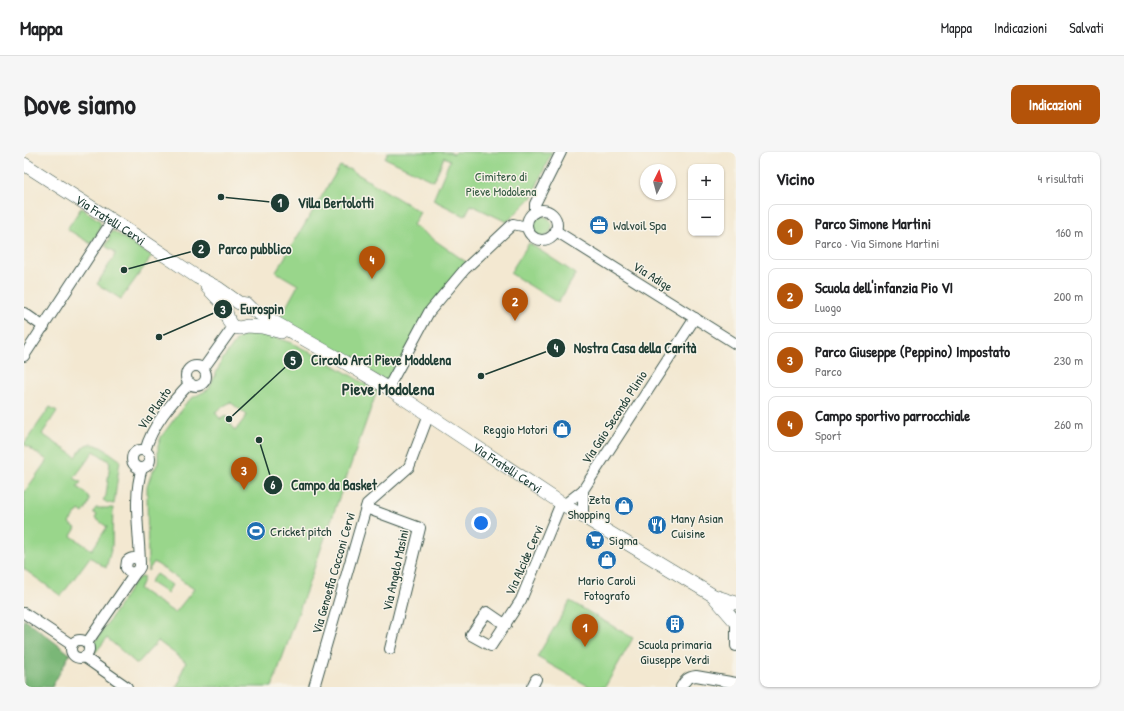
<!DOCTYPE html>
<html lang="it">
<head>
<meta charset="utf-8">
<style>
  :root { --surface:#fff; --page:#f6f6f6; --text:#202124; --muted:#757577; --line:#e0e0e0; --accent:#b45309 }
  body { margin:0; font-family:"Patrick Hand",sans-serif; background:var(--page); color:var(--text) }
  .controls { position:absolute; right:12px; top:12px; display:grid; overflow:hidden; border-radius:8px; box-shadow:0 1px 3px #0004 }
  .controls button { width:36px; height:36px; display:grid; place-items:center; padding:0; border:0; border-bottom:1px solid var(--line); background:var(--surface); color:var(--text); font:20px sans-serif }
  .compass { position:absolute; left:616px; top:12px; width:36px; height:36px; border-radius:50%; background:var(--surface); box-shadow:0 1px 3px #0004; rotate:6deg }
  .you { position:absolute; left:457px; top:371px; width:14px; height:14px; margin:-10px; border:3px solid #fff; border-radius:50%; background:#1a73e8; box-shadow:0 0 0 6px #1a73e833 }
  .badge { display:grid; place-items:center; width:26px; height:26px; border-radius:50%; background:var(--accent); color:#fff; font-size:13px; font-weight:700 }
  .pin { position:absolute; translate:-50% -33px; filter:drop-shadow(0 1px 2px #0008) }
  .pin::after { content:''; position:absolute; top:21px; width:14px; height:12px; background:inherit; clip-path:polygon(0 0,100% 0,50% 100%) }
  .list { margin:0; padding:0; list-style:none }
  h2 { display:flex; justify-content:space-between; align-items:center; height:52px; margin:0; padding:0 16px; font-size:17px }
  h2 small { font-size:13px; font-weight:400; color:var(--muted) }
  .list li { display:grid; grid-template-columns:26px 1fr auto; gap:12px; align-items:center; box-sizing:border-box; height:56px; margin:0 8px 8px; padding:0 8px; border:1px solid var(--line); border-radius:8px }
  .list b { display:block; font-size:15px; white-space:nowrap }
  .list p { margin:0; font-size:13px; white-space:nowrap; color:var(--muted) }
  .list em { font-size:13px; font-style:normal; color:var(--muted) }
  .map { position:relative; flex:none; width:712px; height:535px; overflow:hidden; border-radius:8px }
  header { display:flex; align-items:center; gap:24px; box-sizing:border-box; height:56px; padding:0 20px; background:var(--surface); border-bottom:1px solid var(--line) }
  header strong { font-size:19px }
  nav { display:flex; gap:22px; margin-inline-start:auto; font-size:14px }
  .intro { display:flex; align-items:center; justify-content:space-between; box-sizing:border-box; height:96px; padding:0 24px }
  h1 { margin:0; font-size:28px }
  .button { padding:10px 18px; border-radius:8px; background:var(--accent); color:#fff; font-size:14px; font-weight:700 }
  main { display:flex; gap:24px; padding:0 24px }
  aside { flex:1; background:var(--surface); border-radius:8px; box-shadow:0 1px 3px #0004 }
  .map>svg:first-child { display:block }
  .green { fill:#99d68b; stroke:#5c8a60; fill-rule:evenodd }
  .forest { fill:#7ab777; stroke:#4c7a56 }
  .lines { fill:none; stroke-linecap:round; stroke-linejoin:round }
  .minor-casing { stroke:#3f574c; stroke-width:12 }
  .major-casing { stroke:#3f574c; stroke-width:14 }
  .minor { stroke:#fff; stroke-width:10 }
  .major { stroke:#fff; stroke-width:13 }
  .labels { text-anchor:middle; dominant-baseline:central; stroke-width:3; stroke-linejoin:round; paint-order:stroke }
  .park-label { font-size:13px; fill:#375c45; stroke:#f7f3e8 }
  .street-label { font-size:13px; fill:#1f3d34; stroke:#f7f3e8 }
  .poi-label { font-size:13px; fill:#1f3d34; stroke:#f7f3e8; text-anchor:start }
  .district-label { font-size:17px; font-weight:bold; fill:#1f3d34; stroke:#f7f3e8 }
  .leader { fill:none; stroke:#1f3d34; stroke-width:1.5 }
  .callout-dot { fill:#1f3d34; stroke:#f7f3e8; stroke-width:1.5 }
  .mark-label { font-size:12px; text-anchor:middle; font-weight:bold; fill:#fff }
  .callout-label { font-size:14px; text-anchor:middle; font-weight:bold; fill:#1f3d34; stroke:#f7f3e8; stroke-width:3; stroke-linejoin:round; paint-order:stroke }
</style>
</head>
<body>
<header>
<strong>Mappa</strong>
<nav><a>Mappa</a><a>Indicazioni</a><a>Salvati</a></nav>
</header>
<div class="intro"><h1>Dove siamo</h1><a class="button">Indicazioni</a></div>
<main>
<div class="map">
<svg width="712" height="535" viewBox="0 0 712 535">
  <rect width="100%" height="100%" fill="#f7f3e8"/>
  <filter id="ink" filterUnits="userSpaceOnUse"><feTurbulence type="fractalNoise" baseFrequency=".025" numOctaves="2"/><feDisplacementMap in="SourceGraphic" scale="8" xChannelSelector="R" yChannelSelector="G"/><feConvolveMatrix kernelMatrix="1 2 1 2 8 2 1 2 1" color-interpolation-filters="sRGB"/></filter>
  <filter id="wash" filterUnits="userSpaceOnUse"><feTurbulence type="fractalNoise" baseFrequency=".012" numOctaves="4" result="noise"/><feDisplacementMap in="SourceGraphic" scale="16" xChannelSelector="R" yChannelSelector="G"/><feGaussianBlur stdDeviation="0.9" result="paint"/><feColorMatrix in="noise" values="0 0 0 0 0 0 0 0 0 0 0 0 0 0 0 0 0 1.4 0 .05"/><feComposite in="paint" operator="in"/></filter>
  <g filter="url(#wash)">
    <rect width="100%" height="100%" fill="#f3e8d1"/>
    <g class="green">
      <polygon points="364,0 425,0 430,2 432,0 528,0 507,46 483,70 447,53 441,64 409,48 426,8 420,5 410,29 361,6"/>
      <polygon points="316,14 327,18 396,60 389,73 445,112 405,160 366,232 256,166 274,133 252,120"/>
      <path d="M57,56L76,69C78,78 71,85 67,92L43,77Z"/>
      <circle cx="518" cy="74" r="10"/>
      <polygon points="89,79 128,104 97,147 73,132 91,103 91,100 81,94 86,86 84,84"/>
      <polygon points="505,91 552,122 534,151 486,121"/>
      <path d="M232,179L268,191L299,207L353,239L248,535H152L157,527L156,524L162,510L134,489L113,512L83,486L71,501V490L112,428L117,425L120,426L115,437L151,461L170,437L130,410L124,419L123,335L127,323L134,311V294L137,285L162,251L168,246L185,237L198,208L213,188L222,182ZM206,250L223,263L211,279L202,264L196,267L191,260Z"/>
      <path d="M26,255L33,259L18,282L52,305C55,301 58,295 62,293C72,288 88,303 96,308L90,352L84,351L79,348L82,344L86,310L70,299L50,326L57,330L53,335C67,345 69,346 59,361L55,358L45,371L52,376L47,384L68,398L83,375L71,366L73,363L69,360L72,356H89L88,394L82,416L66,405L37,444L0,417V341L23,308L0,292Z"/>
      <polygon points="132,422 148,433 143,441 126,430"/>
      <polygon points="546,449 609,486 581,535 566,535 513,505"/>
    </g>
    <polygon class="forest" points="0,467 46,502 28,535 0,535"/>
  </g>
  <g filter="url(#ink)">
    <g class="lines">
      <g class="minor-casing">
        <g id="minor">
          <circle cx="518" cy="73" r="15"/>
          <polyline points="511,60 511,52 537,0"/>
          <polyline points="532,79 712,192"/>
          <polyline points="0,161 20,175"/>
          <polyline points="0,204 88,69"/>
          <circle cx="172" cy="224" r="10"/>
          <polyline points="179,217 209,175"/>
          <polyline points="364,236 405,160 441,117 489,72 503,75"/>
          <circle cx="117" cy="307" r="9"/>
          <path d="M121,299C128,273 148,250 166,231"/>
          <polyline points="559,338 559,365"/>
          <polyline points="540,353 559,338 671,166"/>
          <polyline points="342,356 396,376 366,497"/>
          <path d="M116,410C112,405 108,405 103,409L102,416C106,422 113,422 116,415C116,383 108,346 118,316"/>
          <polyline points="0,461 48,493"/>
          <polyline points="482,473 463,460 447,483 467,494 497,448 537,351"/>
          <polyline points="712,474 712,494"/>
          <circle cx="56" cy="497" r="9"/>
          <polyline points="63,491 112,420"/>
          <polyline points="60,505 103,535"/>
          <polyline points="290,535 343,352 385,315 405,262"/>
          <polyline points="508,535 512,527"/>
          <path d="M657,535C661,528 664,525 672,524L712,531"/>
        </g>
      </g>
      <g class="major-casing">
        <g id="major">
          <path id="s1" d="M0,12L109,82L173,125L194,136L215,151L222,152L227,157L315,207L364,236L540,353L690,444L712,451"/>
          <polyline points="183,135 200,153 205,170 209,175 216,176 223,174 238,175 257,180"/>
          <polyline points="691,446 710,468"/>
        </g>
      </g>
      <use href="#minor" class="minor"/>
      <use href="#major" class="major"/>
    </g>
  </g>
  <defs>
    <g id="office-disc" transform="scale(1)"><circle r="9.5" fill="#1f6fb2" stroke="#f7f3e8"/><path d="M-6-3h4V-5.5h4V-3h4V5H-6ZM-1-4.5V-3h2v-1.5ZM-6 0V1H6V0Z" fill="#fff"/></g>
    <g id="shop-disc" transform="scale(1)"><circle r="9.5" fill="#1f6fb2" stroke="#f7f3e8"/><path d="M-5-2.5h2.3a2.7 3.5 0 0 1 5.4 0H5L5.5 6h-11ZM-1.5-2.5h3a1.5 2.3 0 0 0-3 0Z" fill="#fff"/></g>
    <g id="restaurant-disc" transform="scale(1)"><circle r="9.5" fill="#1f6fb2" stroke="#f7f3e8"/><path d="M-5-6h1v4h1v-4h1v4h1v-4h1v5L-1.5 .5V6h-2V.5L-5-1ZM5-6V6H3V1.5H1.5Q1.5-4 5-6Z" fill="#fff"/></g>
    <g id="stadium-disc" transform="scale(1)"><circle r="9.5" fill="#1f6fb2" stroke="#f7f3e8"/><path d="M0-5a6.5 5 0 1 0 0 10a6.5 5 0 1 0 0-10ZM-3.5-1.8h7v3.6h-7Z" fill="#fff"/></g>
    <g id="supermarket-disc" transform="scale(1)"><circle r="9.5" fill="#1f6fb2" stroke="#f7f3e8"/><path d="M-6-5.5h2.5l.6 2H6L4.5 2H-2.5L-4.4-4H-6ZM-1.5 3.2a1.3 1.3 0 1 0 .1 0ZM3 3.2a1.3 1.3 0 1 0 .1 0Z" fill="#fff"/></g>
    <g id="building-disc" transform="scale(1)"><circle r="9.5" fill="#1f6fb2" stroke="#f7f3e8"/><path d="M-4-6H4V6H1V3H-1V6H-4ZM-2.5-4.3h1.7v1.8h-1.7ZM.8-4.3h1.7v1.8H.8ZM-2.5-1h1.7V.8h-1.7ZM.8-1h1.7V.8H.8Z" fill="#fff"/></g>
  </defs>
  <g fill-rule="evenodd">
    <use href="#office-disc" x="575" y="73"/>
    <use href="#shop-disc" x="538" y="277"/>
    <use href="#shop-disc" x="600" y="354"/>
    <use href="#restaurant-disc" x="633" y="373"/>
    <use href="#stadium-disc" x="232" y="379"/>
    <use href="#supermarket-disc" x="571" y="388"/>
    <use href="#shop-disc" x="583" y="408"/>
    <use href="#building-disc" x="651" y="472"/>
  </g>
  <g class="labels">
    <g class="park-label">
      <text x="477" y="24">Cimitero di<tspan x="477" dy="15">Pieve Modolena</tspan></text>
    </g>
    <g class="street-label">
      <text stroke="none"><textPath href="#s1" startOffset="103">Via Fratelli Cervi</textPath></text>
      <text transform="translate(629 124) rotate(32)">Via Adige</text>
      <text transform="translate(130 256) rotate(-55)">Via Plauto</text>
      <text transform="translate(590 265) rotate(-57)">Via Gaio Secondo Plinio</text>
      <text stroke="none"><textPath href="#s1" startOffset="572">Via Fratelli Cervi</textPath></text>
      <text transform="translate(500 408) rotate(-66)">Via Alcide Cervi</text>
      <text transform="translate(371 418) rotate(-78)">Via Angelo Masini</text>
      <text transform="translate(309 421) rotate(-74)">Via Genoeffa Cocconi Cervi</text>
    </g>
    <g class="poi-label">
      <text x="589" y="73">Walvoil Spa</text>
      <text x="524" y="277" text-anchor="end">Reggio Motori</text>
      <text x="586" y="347" text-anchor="end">Zeta<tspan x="586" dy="15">Shopping</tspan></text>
      <text x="647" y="366">Many Asian<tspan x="647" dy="15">Cuisine</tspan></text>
      <text x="246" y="379">Cricket pitch</text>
      <text x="585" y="388">Sigma</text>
      <text x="583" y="428" text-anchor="middle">Mario Caroli<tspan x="583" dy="15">Fotografo</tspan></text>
      <text x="651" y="492" text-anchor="middle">Scuola primaria<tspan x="651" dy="15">Giuseppe Verdi</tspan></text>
    </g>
    <g class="district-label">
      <text x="364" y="236">Pieve Modolena</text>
    </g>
  </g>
  <path class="leader" d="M197 45L256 51M100 118L177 97M135 185L199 157M457 224L532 196M205 267L269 208M235 288L249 333"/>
  <g class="callout-dot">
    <circle cx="197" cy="45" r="4"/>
    <circle cx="100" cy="118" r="4"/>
    <circle cx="135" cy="185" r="4"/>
    <circle cx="457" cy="224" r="4"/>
    <circle cx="205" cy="267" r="4"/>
    <circle cx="235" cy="288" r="4"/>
    <circle cx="256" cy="51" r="10"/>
    <circle cx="177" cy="97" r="10"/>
    <circle cx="199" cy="157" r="10"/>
    <circle cx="532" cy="196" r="10"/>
    <circle cx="269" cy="208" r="10"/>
    <circle cx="249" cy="333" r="10"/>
  </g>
  <g class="mark-label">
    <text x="256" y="55">1</text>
    <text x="177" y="101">2</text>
    <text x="199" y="162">3</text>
    <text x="532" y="200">4</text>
    <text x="269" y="213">5</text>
    <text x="249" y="337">6</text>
  </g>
  <g class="callout-label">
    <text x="312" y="56">Villa Bertolotti</text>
    <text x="231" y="102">Parco pubblico</text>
    <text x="238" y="162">Eurospin</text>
    <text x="611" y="201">Nostra Casa della Carità</text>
    <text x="357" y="213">Circolo Arci Pieve Modolena</text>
    <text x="310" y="338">Campo da Basket</text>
  </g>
</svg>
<div class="controls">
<button>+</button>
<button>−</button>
</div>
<svg class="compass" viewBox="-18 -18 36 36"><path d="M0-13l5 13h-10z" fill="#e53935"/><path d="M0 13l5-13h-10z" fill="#757577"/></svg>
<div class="you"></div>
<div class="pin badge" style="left:561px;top:495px">1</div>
<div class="pin badge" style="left:491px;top:169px">2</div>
<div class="pin badge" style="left:220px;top:338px">3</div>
<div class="pin badge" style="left:348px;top:127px">4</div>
</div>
<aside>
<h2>Vicino<small>4 risultati</small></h2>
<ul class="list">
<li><span class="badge">1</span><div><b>Parco Simone Martini</b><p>Parco · Via Simone Martini</p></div><em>160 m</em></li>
<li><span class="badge">2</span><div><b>Scuola dell'infanzia Pio VI</b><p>Luogo</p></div><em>200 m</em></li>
<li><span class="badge">3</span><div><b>Parco Giuseppe (Peppino) Impostato</b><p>Parco</p></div><em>230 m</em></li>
<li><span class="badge">4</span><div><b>Campo sportivo parrocchiale</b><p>Sport</p></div><em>260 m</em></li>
</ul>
</aside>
</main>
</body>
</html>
